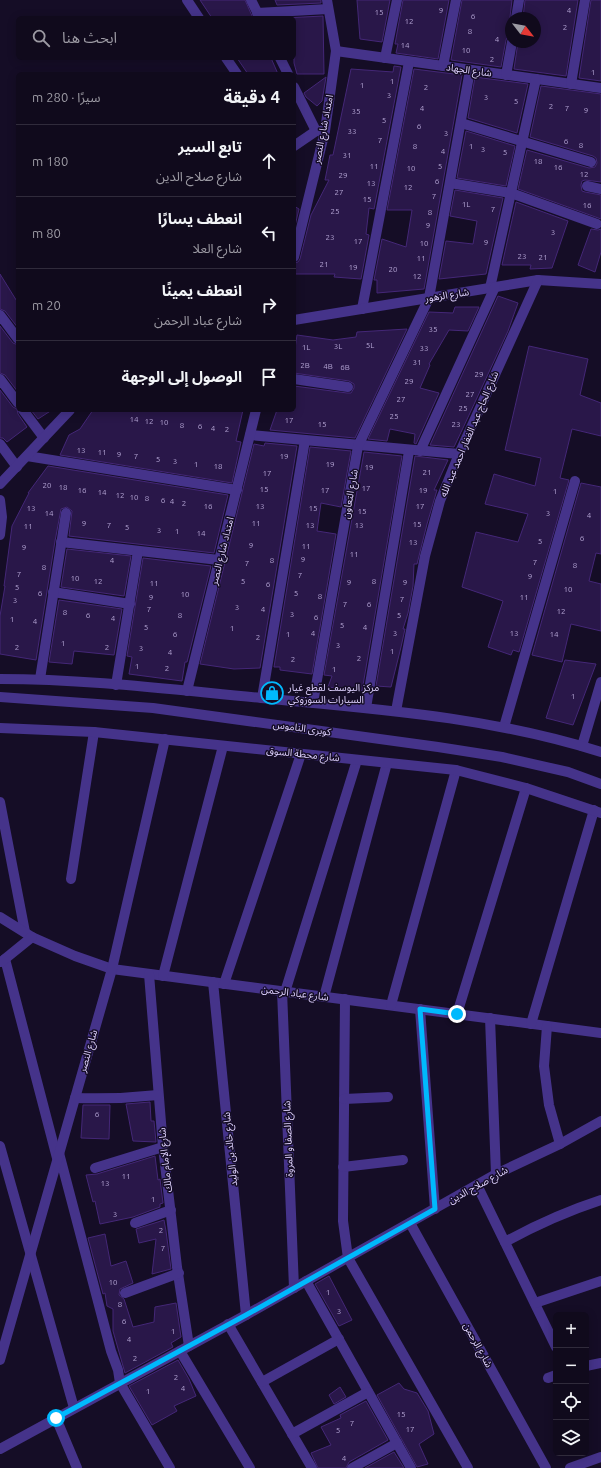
<!DOCTYPE html>
<html lang="ar">
<head>
<meta charset="utf-8">
<style>
  :root { --surface:#100a1c; --page:#1e1829; --text:#f1f3f6; --muted:#9c9aa3; --line:#302b3b }
  body { margin:0; font-family:Ubuntu,"Noto Sans Arabic",sans-serif; background:var(--page); color:var(--text); direction:rtl }
  .controls { position:absolute; right:12px; bottom:12px; display:grid; overflow:hidden; border-radius:6px; box-shadow:0 2px 10px #0003 }
  .controls button { width:36px; height:36px; display:grid; place-items:center; padding:0; border:0; border-bottom:1px solid var(--line); background:var(--surface); color:var(--text); font:20px sans-serif }
  .compass { position:absolute; left:505px; top:12px; width:36px; height:36px; border-radius:50%; background:var(--surface); box-shadow:0 2px 10px #0003; rotate:121deg }
  .stop { position:absolute; width:12px; height:12px; margin:-9px; border:3px solid #00b9fd; border-radius:50%; background:#fff }
  .stop.end { background:#00b9fd; border-color:#fff; box-shadow:0 1px 4px #0008 }
  .list { margin:0; padding:0; list-style:none }
  h2 { display:flex; justify-content:space-between; align-items:center; height:52px; margin:0; padding:0 16px; font-size:17px }
  h2 small { font-size:13px; font-weight:400; color:var(--muted) }
  .list li { display:grid; grid-template-columns:26px 1fr auto; gap:12px; align-items:center; box-sizing:border-box; height:72px; padding:0 16px; border-top:1px solid var(--line) }
  .list b { display:block; font-size:15px; white-space:nowrap }
  .list p { margin:0; font-size:13px; white-space:nowrap; color:var(--muted) }
  .list em { font-size:13px; font-style:normal; color:var(--muted) }
  .icon { flex:none; width:22px; height:22px; fill:none; stroke:currentColor; stroke-width:2; stroke-linecap:round; stroke-linejoin:round }
  .map { position:relative; flex:none; width:601px; height:1468px; overflow:hidden; direction:ltr }
  .search { position:absolute; background:var(--surface); box-shadow:0 2px 10px #0003; left:16px; top:16px; width:280px; height:44px; display:flex; align-items:center; gap:10px; box-sizing:border-box; padding:0 14px; border-radius:6px; color:var(--muted); font-size:15px }
  .panel { position:absolute; background:var(--surface); box-shadow:0 2px 10px #0003; left:16px; top:72px; width:280px; height:340px; border-radius:6px; direction:rtl }
  .map>svg:first-child { display:block }
  .building { fill:#291749; stroke:#442777 }
  .lines { fill:none; stroke-linecap:round; stroke-linejoin:round }
  .minor { stroke:#45338a; stroke-width:10 }
  .tertiary { stroke:#45338a; stroke-width:10 }
  .route { stroke:#00b9fd; stroke-width:5 }
  .labels { text-anchor:middle; dominant-baseline:central; stroke-width:3; stroke-linejoin:round; paint-order:stroke }
  .number-label { font-size:8px; fill:#b2a3d2 }
  .street-label { font-size:10px; fill:#dfd2ff; stroke:#150d26 }
  .poi-label { font-size:10px; fill:#dfd2ff; stroke:#150d26; text-anchor:start }
</style>
</head>
<body>
<div class="map">
<svg width="601" height="1468" viewBox="0 0 601 1468">
  <rect width="100%" height="100%" fill="#150d26"/>
  <g class="building">
    <polygon points="200,0 245,0 253,18 212,18"/>
    <polygon points="275,0 321,0 321,3 277,5"/>
    <polygon points="357,0 390,0 382,42 360,39"/>
    <polygon points="403,0 449,0 438,59 396,53 398,44 395,44"/>
    <polygon points="462,0 512,0 510,17 511,22 511,36 507,38 506,40 501,67 451,60"/>
    <polygon points="525,0 578,0 566,76 514,69 518,42 535,42 535,18 523,18"/>
    <polygon points="591,0 601,0 601,81 579,78"/>
    <polygon points="323,16 324,74 297,74 294,63 294,18 284,18"/>
    <polygon points="237,58 271,58 278,74 248,74"/>
    <polygon points="394,66 401,67 374,209 369,208 366,234 369,235 361,279 334,277 335,274 294,274 294,263 298,262 300,259 311,215 329,180 325,180 330,155 333,155 351,69 393,72"/>
    <polygon points="414,69 462,75 424,289 377,293 377,280 374,280 382,239 406,247 412,210 387,210"/>
    <polygon points="326,77 322,101 317,106 306,97 304,93"/>
    <polygon points="475,77 528,84 517,133 468,118"/>
    <polygon points="541,86 601,94 601,182 585,180 582,181 581,185 582,191 585,192 601,195 601,219 518,189 527,150 589,168 595,167 597,163 596,158 593,156 530,137"/>
    <polygon points="466,131 515,146 506,186 457,178"/>
    <polygon points="455,190 503,198 486,274 439,279 446,241 473,244 477,221 450,216"/>
    <polygon points="516,202 568,221 552,268 530,269 531,265 502,265"/>
    <polygon points="294,206 299,209 294,230"/>
    <polygon points="591,229 598,230 601,229 601,252 595,272 578,265"/>
    <polygon points="0,274 18,303 18,328 5,311 0,309"/>
    <polygon points="498,296 518,303 508,331 463,428 454,447 430,445"/>
    <polygon points="455,307 479,307 468,331 449,330 429,364 430,365 420,388 439,393 416,444 414,443 415,434 390,429 387,441 368,439 429,312 453,313"/>
    <polygon points="0,326 13,343 18,345 18,392 5,375 0,373"/>
    <polygon points="407,329 355,438 270,430 277,410 294,410 294,386 347,393 351,393 354,388 354,384 349,381 294,373 294,355 297,335 333,340 356,337 357,332"/>
    <polygon points="529,346 588,359 580,395 601,403 601,436 572,429 560,478 569,480 519,652 513,650 511,655 488,647 503,601 462,587 476,532 518,542 528,514 485,504 494,474 535,486 541,458 505,450"/>
    <polygon points="0,390 13,407 17,409 18,414 27,427 7,442 3,438 0,438"/>
    <polygon points="31,410 52,410 38,419"/>
    <polygon points="93,410 243,410 236,441 241,442 232,483 60,455 69,435 80,429"/>
    <polygon points="265,443 297,446 260,668 234,669 200,664 254,444 264,446"/>
    <polygon points="310,447 351,451 341,507 321,503 317,531 336,534 312,674 280,670 280,667 274,667"/>
    <polygon points="364,452 402,456 362,691 328,687 332,676 324,675"/>
    <polygon points="415,456 448,460 434,490 437,490 427,524 417,564 414,564 413,586 408,613 403,629 405,629 401,647 391,687 376,686"/>
    <polygon points="48,466 228,495 214,553 69,536 72,511 67,507 61,509 55,541 36,660 0,654 0,616 5,586 4,586 12,526 29,493 28,493"/>
    <polygon points="581,483 601,487 601,554 596,553 589,581 601,584 601,631 571,624 562,662 532,655"/>
    <polygon points="67,549 131,556 124,596 61,587"/>
    <polygon points="143,558 211,566 187,662 185,662 182,681 129,674 132,657 127,656"/>
    <polygon points="59,600 122,609 114,655 74,651 72,664 49,662"/>
    <polygon points="565,660 596,664 573,725 546,718"/>
    <polygon points="150,1102 151,1121 154,1121 156,1142 133,1141 126,1104"/>
    <polygon points="83,1105 110,1105 109,1139 81,1138"/>
    <polygon points="155,1156 158,1180 160,1179 163,1203 160,1204 160,1207 133,1217 100,1224 95,1201 93,1202 86,1175 97,1174"/>
    <polygon points="164,1220 166,1231 171,1269 152,1274 156,1239 139,1243 136,1229"/>
    <polygon points="105,1234 111,1266 126,1261 133,1283 120,1289 119,1295 124,1299 133,1327 154,1322 155,1307 176,1303 181,1337 171,1343 173,1347 125,1373 113,1331 113,1309 107,1306 105,1293 103,1294 88,1238"/>
    <polygon points="329,1276 352,1320 339,1326 315,1284"/>
    <polygon points="178,1360 189,1379 196,1396 174,1406 177,1411 152,1425 129,1386"/>
    <polygon points="399,1383 404,1389 417,1393 428,1411 434,1434 419,1444 428,1464 417,1467 377,1395"/>
    <polygon points="340,1387 346,1397 334,1404 329,1395"/>
    <polygon points="366,1401 388,1440 349,1462 346,1468 318,1468 311,1453 331,1445 321,1427 341,1418 340,1415"/>
    <polygon points="394,1452 404,1468 365,1468"/>
  </g>
  <g class="lines">
    <g class="minor">
      <polyline points="187,0 199,18"/>
      <polyline points="251,0 260,18"/>
      <polyline points="257,13 328,9"/>
      <polyline points="516,18 519,0"/>
      <polyline points="336,51 601,88"/>
      <polyline points="226,58 237,74"/>
      <polyline points="280,58 288,74"/>
      <polyline points="385,58 397,0"/>
      <polyline points="443,66 456,0"/>
      <polyline points="506,75 512,42"/>
      <polyline points="571,84 585,0"/>
      <polyline points="294,87 316,131"/>
      <polyline points="461,123 591,162"/>
      <polyline points="294,146 316,131 322,131"/>
      <polyline points="450,183 511,193 597,224"/>
      <polyline points="587,186 601,189"/>
      <polyline points="490,288 536,79"/>
      <polyline points="362,309 409,62"/>
      <polyline points="0,315 18,339"/>
      <polyline points="294,320 538,280 601,284"/>
      <polyline points="0,379 18,403"/>
      <polyline points="294,379 348,387"/>
      <polyline points="23,410 44,438"/>
      <polyline points="250,435 459,454"/>
      <polyline points="0,444 17,467"/>
      <polyline points="420,451 495,287"/>
      <polyline points="27,456 237,490"/>
      <polyline points="0,484 70,410"/>
      <polyline points="0,500 2,517 0,535"/>
      <polyline points="61,542 219,560"/>
      <polyline points="53,592 130,604"/>
      <polyline points="40,679 66,513"/>
      <polyline points="116,685 138,551"/>
      <polyline points="262,698 305,440"/>
      <polyline points="313,703 358,446 429,298 470,70"/>
      <polyline points="366,708 409,451"/>
      <polyline points="396,711 425,556 440,501 459,454 538,280"/>
      <polyline points="504,727 575,481"/>
      <polyline points="582,746 601,682"/>
      <polyline points="0,802 25,932"/>
      <polyline points="71,879 94,732"/>
      <polyline points="0,917 32,937 75,956 112,969 601,1033"/>
      <polyline points="5,959 57,1158"/>
      <polyline points="1,962 32,937"/>
      <polyline points="149,974 163,1147 177,1267 189,1346"/>
      <polyline points="163,976 223,746"/>
      <polyline points="213,982 246,1315"/>
      <polyline points="224,984 301,754"/>
      <polyline points="282,991 294,1288"/>
      <polyline points="285,992 357,760"/>
      <polyline points="324,997 387,763"/>
      <polyline points="345,999 343,1221 348,1258 468,1468"/>
      <polyline points="391,1005 456,770"/>
      <polyline points="420,1009 435,1209"/>
      <polyline points="457,1014 526,788"/>
      <polyline points="490,1018 496,1174"/>
      <polyline points="531,1024 594,810"/>
      <polyline points="547,1026 544,1066 549,1105 560,1144"/>
      <path d="M75,1098C103,1099 130,1098 158,1095"/>
      <polyline points="344,1099 388,1097"/>
      <polyline points="0,1146 74,1408"/>
      <polyline points="59,1153 111,1351 118,1370 120,1383 170,1468"/>
      <polyline points="343,1167 403,1160"/>
      <polyline points="95,1168 163,1147"/>
      <polyline points="477,1185 556,1347"/>
      <polyline points="135,1223 171,1210"/>
      <polyline points="410,1223 546,1468"/>
      <path d="M505,1242C536,1225 567,1211 601,1200"/>
      <polyline points="306,1281 411,1468"/>
      <polyline points="125,1293 179,1273"/>
      <polyline points="535,1303 601,1281"/>
      <polyline points="228,1324 312,1468"/>
      <polyline points="180,1351 250,1468"/>
      <polyline points="586,1366 601,1363"/>
      <polyline points="548,1378 556,1375"/>
      <polyline points="262,1382 339,1339"/>
      <polyline points="56,1418 77,1468"/>
      <polyline points="292,1434 368,1392"/>
      <polyline points="0,1449 246,1315 496,1174 560,1144 601,1121"/>
      <polyline points="352,1468 397,1443"/>
      <polyline points="570,1468 601,1457"/>
    </g>
    <g class="tertiary">
      <polyline points="294,257 325,131 336,51 327,0"/>
      <path d="M0,679C87,679 175,690 261,698C376,709 491,717 601,752"/>
      <polyline points="187,691 256,410"/>
      <polyline points="0,697 153,708 438,747 502,757 568,772 601,784"/>
      <polyline points="0,728 94,732 456,770 526,788 601,813"/>
      <polyline points="0,1360 112,969 165,739"/>
    </g>
  </g>
  <g class="lines">
    <polyline class="route" points="56,1418 246,1315 435,1209 420,1009 457,1014"/>
  </g>
  <defs>
    <g id="shop-ring" transform="scale(1.15)"><circle r="9.5" fill="#150d26" stroke="#00b9fd" stroke-width="1.5"/><path d="M-5-2.5h2.3a2.7 3.5 0 0 1 5.4 0H5L5.5 6h-11ZM-1.5-2.5h3a1.5 2.3 0 0 0-3 0Z" fill="#00b9fd"/></g>
  </defs>
  <g fill-rule="evenodd">
    <use href="#shop-ring" x="272" y="693"/>
  </g>
  <g class="labels">
    <g class="number-label">
      <text x="441" y="10">9</text>
      <text x="569" y="10">4</text>
      <text x="379" y="12">15</text>
      <text x="473" y="16">6</text>
      <text x="409" y="21">12</text>
      <text x="565" y="27">2</text>
      <text x="470" y="31">8</text>
      <text x="497" y="39">4</text>
      <text x="405" y="45">14</text>
      <text x="466" y="50">10</text>
      <text x="492" y="59">2</text>
      <text x="593" y="72">1</text>
      <text x="392" y="81">1</text>
      <text x="362" y="85">1</text>
      <text x="426" y="87">2</text>
      <text x="389" y="95">3</text>
      <text x="486" y="97">3</text>
      <text x="516" y="101">5</text>
      <text x="551" y="106">2</text>
      <text x="422" y="108">4</text>
      <text x="567" y="108">7</text>
      <text x="586" y="110">9</text>
      <text x="356" y="111">35</text>
      <text x="384" y="120">5</text>
      <text x="419" y="126">6</text>
      <text x="352" y="131">33</text>
      <text x="446" y="133">3</text>
      <text x="380" y="140">7</text>
      <text x="566" y="141">6</text>
      <text x="581" y="145">8</text>
      <text x="415" y="146">8</text>
      <text x="471" y="146">1</text>
      <text x="483" y="149">3</text>
      <text x="443" y="151">4</text>
      <text x="505" y="152">5</text>
      <text x="347" y="155">31</text>
      <text x="538" y="161">18</text>
      <text x="374" y="166">11</text>
      <text x="440" y="166">5</text>
      <text x="558" y="167">16</text>
      <text x="411" y="168">10</text>
      <text x="584" y="174">12</text>
      <text x="343" y="175">29</text>
      <text x="437" y="181">6</text>
      <text x="371" y="183">13</text>
      <text x="408" y="187">12</text>
      <text x="339" y="192">27</text>
      <text x="434" y="196">7</text>
      <text x="367" y="199">15</text>
      <text x="466" y="204">1L</text>
      <text x="587" y="205">16</text>
      <text x="493" y="209">7</text>
      <text x="335" y="211">25</text>
      <text x="430" y="212">8</text>
      <text x="428" y="225">9</text>
      <text x="553" y="232">3</text>
      <text x="330" y="237">23</text>
      <text x="358" y="241">17</text>
      <text x="486" y="242">9</text>
      <text x="424" y="243">10</text>
      <text x="522" y="256">23</text>
      <text x="543" y="257">21</text>
      <text x="421" y="258">11</text>
      <text x="324" y="264">21</text>
      <text x="353" y="267">19</text>
      <text x="393" y="269">20</text>
      <text x="417" y="276">12</text>
      <text x="433" y="329">35</text>
      <text x="370" y="345">5L</text>
      <text x="338" y="346">3L</text>
      <text x="306" y="347">1L</text>
      <text x="424" y="348">33</text>
      <text x="417" y="362">31</text>
      <text x="305" y="365">2B</text>
      <text x="328" y="366">4B</text>
      <text x="345" y="367">6B</text>
      <text x="479" y="374">29</text>
      <text x="409" y="381">29</text>
      <text x="470" y="394">27</text>
      <text x="401" y="399">27</text>
      <text x="463" y="408">25</text>
      <text x="394" y="416">25</text>
      <text x="134" y="419">14</text>
      <text x="289" y="420">17</text>
      <text x="149" y="421">12</text>
      <text x="164" y="422">10</text>
      <text x="322" y="424">15</text>
      <text x="456" y="424">23</text>
      <text x="182" y="425">8</text>
      <text x="200" y="426">6</text>
      <text x="213" y="428">4</text>
      <text x="227" y="429">2</text>
      <text x="81" y="450">13</text>
      <text x="102" y="452">11</text>
      <text x="119" y="454">9</text>
      <text x="136" y="456">7</text>
      <text x="284" y="456">19</text>
      <text x="158" y="459">5</text>
      <text x="175" y="461">3</text>
      <text x="196" y="464">1</text>
      <text x="330" y="464">19</text>
      <text x="218" y="466">18</text>
      <text x="369" y="467">19</text>
      <text x="427" y="472">21</text>
      <text x="267" y="473">17</text>
      <text x="47" y="485">20</text>
      <text x="63" y="487">18</text>
      <text x="366" y="488">17</text>
      <text x="264" y="489">15</text>
      <text x="82" y="490">16</text>
      <text x="325" y="490">17</text>
      <text x="423" y="490">19</text>
      <text x="555" y="491">1</text>
      <text x="102" y="492">14</text>
      <text x="120" y="495">12</text>
      <text x="134" y="497">10</text>
      <text x="147" y="498">8</text>
      <text x="163" y="500">6</text>
      <text x="172" y="501">4</text>
      <text x="184" y="503">2</text>
      <text x="208" y="506">16</text>
      <text x="260" y="506">13</text>
      <text x="420" y="506">17</text>
      <text x="31" y="508">13</text>
      <text x="313" y="508">15</text>
      <text x="362" y="511">15</text>
      <text x="49" y="513">14</text>
      <text x="548" y="513">3</text>
      <text x="589" y="515">4</text>
      <text x="84" y="523">9</text>
      <text x="256" y="523">11</text>
      <text x="417" y="524">15</text>
      <text x="109" y="525">7</text>
      <text x="310" y="525">13</text>
      <text x="359" y="525">13</text>
      <text x="28" y="526">11</text>
      <text x="127" y="527">5</text>
      <text x="159" y="530">3</text>
      <text x="177" y="531">1</text>
      <text x="201" y="533">14</text>
      <text x="582" y="538">6</text>
      <text x="540" y="541">5</text>
      <text x="413" y="542">13</text>
      <text x="251" y="545">9</text>
      <text x="306" y="546">11</text>
      <text x="24" y="547">9</text>
      <text x="354" y="554">11</text>
      <text x="303" y="559">9</text>
      <text x="112" y="560">4</text>
      <text x="272" y="560">8</text>
      <text x="535" y="562">7</text>
      <text x="247" y="563">7</text>
      <text x="575" y="565">8</text>
      <text x="44" y="567">8</text>
      <text x="19" y="574">7</text>
      <text x="300" y="575">7</text>
      <text x="530" y="576">9</text>
      <text x="75" y="578">10</text>
      <text x="98" y="581">12</text>
      <text x="243" y="581">5</text>
      <text x="374" y="581">8</text>
      <text x="349" y="582">9</text>
      <text x="405" y="582">9</text>
      <text x="154" y="583">11</text>
      <text x="268" y="584">6</text>
      <text x="17" y="587">5</text>
      <text x="568" y="589">10</text>
      <text x="40" y="593">6</text>
      <text x="296" y="593">5</text>
      <text x="185" y="594">10</text>
      <text x="320" y="596">8</text>
      <text x="151" y="597">9</text>
      <text x="524" y="597">11</text>
      <text x="402" y="599">7</text>
      <text x="15" y="600">3</text>
      <text x="345" y="604">7</text>
      <text x="369" y="604">6</text>
      <text x="237" y="607">3</text>
      <text x="149" y="609">7</text>
      <text x="263" y="609">4</text>
      <text x="561" y="611">12</text>
      <text x="65" y="612">8</text>
      <text x="292" y="614">3</text>
      <text x="88" y="615">6</text>
      <text x="180" y="615">8</text>
      <text x="399" y="615">5</text>
      <text x="316" y="617">6</text>
      <text x="113" y="618">4</text>
      <text x="12" y="619">1</text>
      <text x="35" y="621">4</text>
      <text x="342" y="625">5</text>
      <text x="146" y="627">5</text>
      <text x="365" y="627">4</text>
      <text x="232" y="628">1</text>
      <text x="313" y="633">4</text>
      <text x="395" y="633">3</text>
      <text x="514" y="633">13</text>
      <text x="175" y="634">6</text>
      <text x="288" y="634">1</text>
      <text x="554" y="634">14</text>
      <text x="258" y="637">2</text>
      <text x="63" y="643">1</text>
      <text x="338" y="645">3</text>
      <text x="17" y="647">2</text>
      <text x="107" y="647">2</text>
      <text x="141" y="648">3</text>
      <text x="392" y="651">1</text>
      <text x="170" y="652">4</text>
      <text x="359" y="658">2</text>
      <text x="293" y="659">2</text>
      <text x="137" y="666">1</text>
      <text x="167" y="668">2</text>
      <text x="334" y="669">1</text>
      <text x="573" y="696">1</text>
      <text x="97" y="1114">6</text>
      <text x="126" y="1176">11</text>
      <text x="105" y="1183">13</text>
      <text x="153" y="1199">1</text>
      <text x="115" y="1214">3</text>
      <text x="161" y="1230">2</text>
      <text x="163" y="1248">7</text>
      <text x="113" y="1282">10</text>
      <text x="328" y="1292">1</text>
      <text x="120" y="1304">8</text>
      <text x="339" y="1311">3</text>
      <text x="124" y="1321">6</text>
      <text x="173" y="1331">1</text>
      <text x="129" y="1339">4</text>
      <text x="135" y="1358">2</text>
      <text x="176" y="1377">2</text>
      <text x="183" y="1388">4</text>
      <text x="148" y="1391">1</text>
      <text x="401" y="1414">15</text>
      <text x="352" y="1423">7</text>
      <text x="410" y="1429">17</text>
      <text x="338" y="1430">5</text>
      <text x="344" y="1458">4</text>
    </g>
    <g class="street-label">
      <text transform="translate(469 70) rotate(8)">شارع الجهاد</text>
      <text transform="translate(323 129) rotate(-79)">امتداد شارع النصر</text>
      <text transform="translate(447 295) rotate(-9)">شارع الزهور</text>
      <text transform="translate(469 434) rotate(-67)">شارع الحاج عبد الغفار احمد عبد الله</text>
      <text transform="translate(350 494) rotate(-80)">شارع التعاون</text>
      <text transform="translate(222 551) rotate(-76)">امتداد شارع النصر</text>
      <text transform="translate(302 728) rotate(8)">كوبرى الناموس</text>
      <text transform="translate(303 754) rotate(6)">شارع محطة السوق</text>
      <text transform="translate(295 993) rotate(7)">شارع عباد الرحمن</text>
      <text transform="translate(88 1051) rotate(-74)">شارع النصر</text>
      <text transform="translate(288 1139) rotate(-92)">شارع الصفا و المروة</text>
      <text transform="translate(230 1149) rotate(-96)">شارع خالد بن الوليد</text>
      <text transform="translate(165 1160) rotate(-96)">شارع الإمام مالك</text>
      <text transform="translate(478 1185) rotate(-29)">شارع صلاح الدين</text>
      <text transform="translate(478 1345) rotate(61)">شارع الرحمن</text>
    </g>
    <g class="poi-label">
      <text x="288" y="687">مركز اليوسف لقطع غيار<tspan x="288" dy="12">السيارات السوزوكي</tspan></text>
    </g>
  </g>
</svg>
<div class="controls">
<button>+</button>
<button>−</button>
<button><svg class="icon" aria-label="locate" viewBox="0 0 24 24"><circle cx="12" cy="12" r="6"/><path d="M12 2v4M12 18v4M2 12h4M18 12h4"/></svg></button>
<button><svg class="icon" aria-label="layers" viewBox="0 0 24 24"><path d="M12 4l9 5-9 5-9-5zM3 14l9 5 9-5"/></svg></button>
</div>
<svg class="compass" viewBox="-18 -18 36 36"><path d="M0-13l5 13h-10z" fill="#e53935"/><path d="M0 13l5-13h-10z" fill="#9c9aa3"/></svg>
<div class="stop" style="left:56px;top:1418px"></div>
<div class="stop end" style="left:457px;top:1014px"></div>
<div class="search"><svg class="icon" aria-label="search" viewBox="0 0 24 24"><circle cx="10" cy="10" r="6"/><path d="M15 15l6 6"/></svg>ابحث هنا</div>
<section class="panel">
<h2>4 دقيقة<small>سيرًا · 280 m</small></h2>
<ul class="list">
<li><svg class="icon" aria-label="ahead" viewBox="0 0 24 24"><path d="M12 20V5M6 11l6-6 6 6"/></svg><div><b>تابع السير</b><p>شارع صلاح الدين</p></div><em>180 m</em></li>
<li><svg class="icon" aria-label="left" viewBox="0 0 24 24"><path d="M17 20v-9H6M10 6l-5 5 5 5"/></svg><div><b>انعطف يسارًا</b><p>شارع العلا</p></div><em>80 m</em></li>
<li><svg class="icon" aria-label="right" viewBox="0 0 24 24"><path d="M7 20v-9h11M14 6l5 5-5 5"/></svg><div><b>انعطف يمينًا</b><p>شارع عباد الرحمن</p></div><em>20 m</em></li>
<li><svg class="icon" aria-label="arrive" viewBox="0 0 24 24"><path d="M6 21V4h12l-3 4 3 4H6"/></svg><div><b>الوصول إلى الوجهة</b></div></li>
</ul>
</section>
</div>
</body>
</html>
